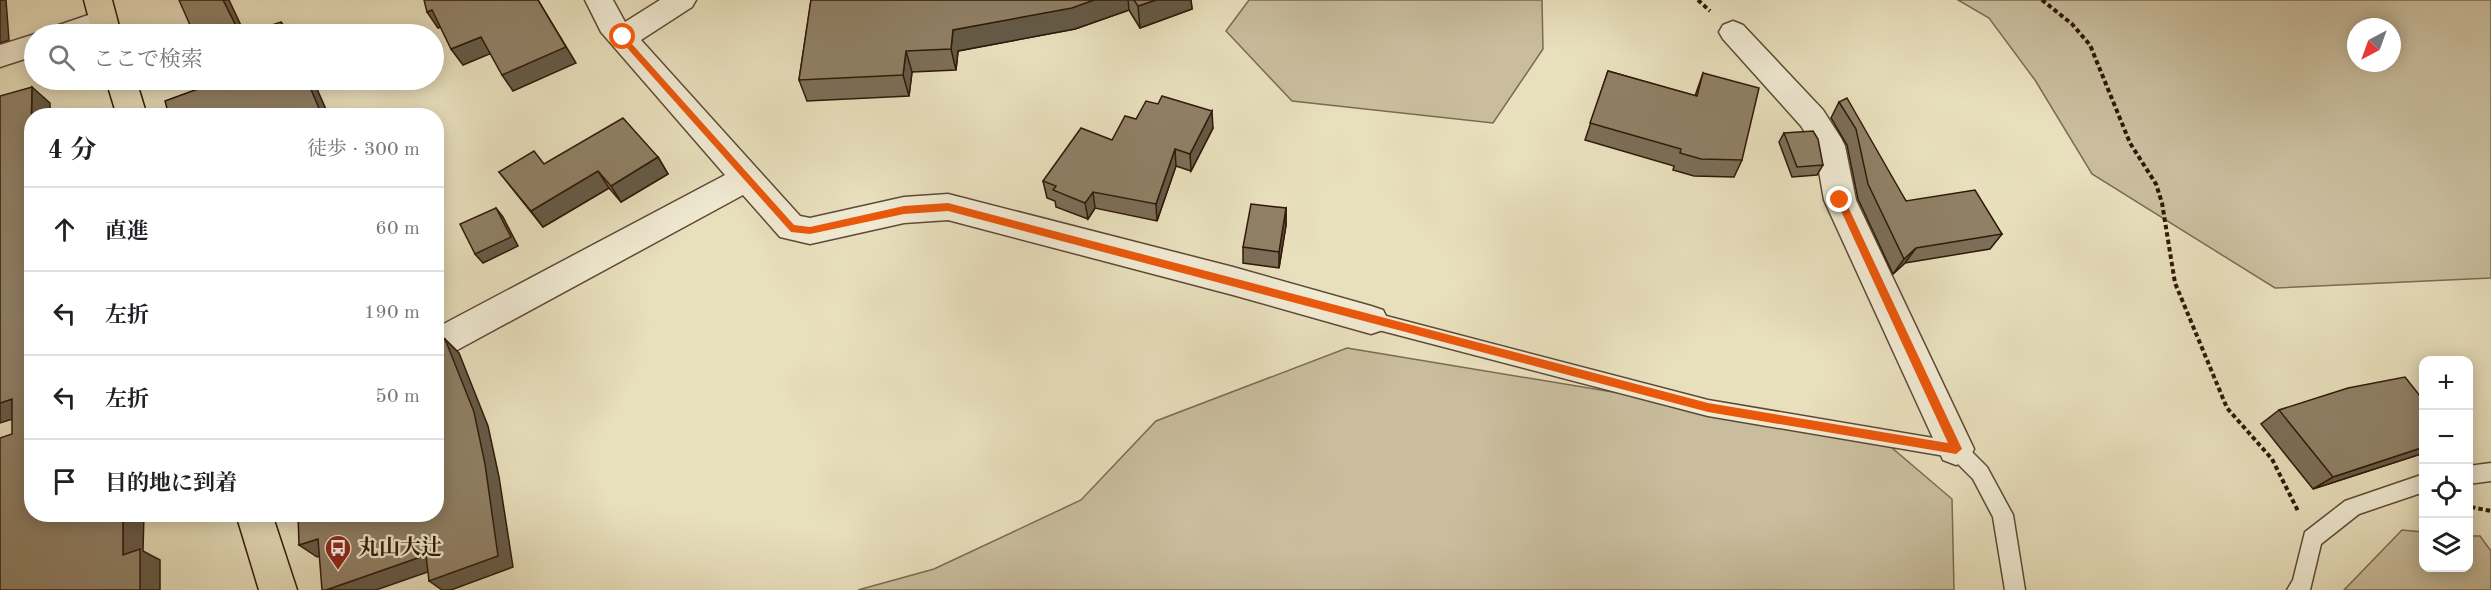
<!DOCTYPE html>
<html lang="ja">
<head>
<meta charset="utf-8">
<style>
  :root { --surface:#fff; --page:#f6f6f6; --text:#202124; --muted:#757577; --line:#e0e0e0 }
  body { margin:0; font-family:"Old Standard TT","Noto Serif JP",serif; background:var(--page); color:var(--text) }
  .controls { position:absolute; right:18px; bottom:18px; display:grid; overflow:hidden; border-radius:12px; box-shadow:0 3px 15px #0003 }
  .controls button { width:54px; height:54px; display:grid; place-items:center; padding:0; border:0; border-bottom:2px solid var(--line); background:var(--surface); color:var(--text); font:30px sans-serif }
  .compass { position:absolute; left:2347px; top:18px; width:54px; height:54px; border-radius:50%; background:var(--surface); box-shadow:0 3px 15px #0003; rotate:221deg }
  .stop { position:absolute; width:18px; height:18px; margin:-14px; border:4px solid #ea580c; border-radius:50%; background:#fff }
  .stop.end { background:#ea580c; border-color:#fff; box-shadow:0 2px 6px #0008 }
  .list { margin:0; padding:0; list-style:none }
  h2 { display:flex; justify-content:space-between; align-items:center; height:78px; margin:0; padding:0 24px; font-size:26px }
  h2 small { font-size:20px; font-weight:400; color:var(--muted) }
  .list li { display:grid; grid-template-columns:39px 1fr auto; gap:18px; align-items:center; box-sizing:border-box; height:84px; padding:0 24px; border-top:2px solid var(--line) }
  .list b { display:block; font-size:22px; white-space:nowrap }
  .list em { font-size:20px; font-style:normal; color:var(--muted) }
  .icon { flex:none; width:33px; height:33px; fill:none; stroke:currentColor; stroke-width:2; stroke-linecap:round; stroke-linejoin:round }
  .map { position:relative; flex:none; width:2491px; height:590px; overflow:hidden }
  .search { position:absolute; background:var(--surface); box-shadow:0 3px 15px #0003; left:24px; top:24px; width:420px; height:66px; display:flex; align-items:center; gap:15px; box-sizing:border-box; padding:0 21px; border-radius:33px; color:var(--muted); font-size:22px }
  .panel { position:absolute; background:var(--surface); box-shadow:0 3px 15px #0003; left:24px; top:108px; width:420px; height:414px; border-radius:24px }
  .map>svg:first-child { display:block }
  .green { fill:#c9bd9d; stroke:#7c6b52; stroke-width:1.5; fill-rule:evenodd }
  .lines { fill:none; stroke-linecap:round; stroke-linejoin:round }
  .lane-casing { stroke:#5e4a35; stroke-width:3 }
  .street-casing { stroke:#5e4a35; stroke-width:3 }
  .primary-casing { stroke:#301908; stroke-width:3 }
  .path { stroke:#301908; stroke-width:4; stroke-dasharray:4.5 3; stroke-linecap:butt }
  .lane { fill:#f0ead3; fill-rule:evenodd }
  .street { fill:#f0ead3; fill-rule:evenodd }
  .primary { fill:#e8dfbc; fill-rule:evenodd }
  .wall { fill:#7c6e58; stroke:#301908; stroke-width:1.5 }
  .shaded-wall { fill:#655a47; stroke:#301908; stroke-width:1.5 }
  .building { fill:#908066; stroke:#301908; stroke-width:1.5 }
  .route { fill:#ea580c }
  .labels { text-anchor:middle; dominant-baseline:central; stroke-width:4.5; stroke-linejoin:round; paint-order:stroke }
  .poi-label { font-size:21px; font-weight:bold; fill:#301908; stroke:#f0ead3; text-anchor:start }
</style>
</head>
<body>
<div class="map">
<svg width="2491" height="590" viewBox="0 0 2491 590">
  <rect width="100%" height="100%" fill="#e8dfbc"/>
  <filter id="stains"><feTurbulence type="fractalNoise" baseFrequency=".00333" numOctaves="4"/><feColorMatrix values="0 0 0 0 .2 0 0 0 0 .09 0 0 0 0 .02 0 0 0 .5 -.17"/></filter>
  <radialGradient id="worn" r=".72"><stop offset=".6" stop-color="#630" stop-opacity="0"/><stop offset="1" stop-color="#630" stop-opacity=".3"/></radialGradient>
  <g class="green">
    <polygon points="1249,0 1542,0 1543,49 1493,123 1292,101 1226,31"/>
    <path d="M1958,0H2491V278L2275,288L2092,174L2035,80L1989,18ZM2356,27H2392V63H2356Z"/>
    <polygon points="1347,348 1878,436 1952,499 1954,590 858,590 934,569 1081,500 1156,421"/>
    <polygon points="2402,530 2423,532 2424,568 2468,568 2469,536 2480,536 2491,551 2491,590 2344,590"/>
  </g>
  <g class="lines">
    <g class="lane-casing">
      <g id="lane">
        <polygon points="1371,312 1708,400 1963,443 1987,467 2013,515 2025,590 2005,590 1993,517 1973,479 1951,457 1708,416 1371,328 1365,325 1362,320 1365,315"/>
        <polygon points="2491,463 2491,481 2468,484 2468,466"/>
        <polygon points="2424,474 2424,492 2359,514 2321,544 2310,590 2287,590 2293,580 2305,532 2345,501"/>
      </g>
    </g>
    <g class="street-casing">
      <g id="street">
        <polygon points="585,0 613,0 625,22 660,0 696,0 692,7 641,40 800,216 810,218 904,197 948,194 1233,267 1371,306 1383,310 1388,320 1383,330 1371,334 1233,295 948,220 904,223 810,244 780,237 743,195 448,355 436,359 436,328 725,175 601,32"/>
        <path d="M103,10L113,13L117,20C106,40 71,36 52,34L56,26Z"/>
        <polygon points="1733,21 1743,25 1823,110 1841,138 1845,146 1856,200 1974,449 1969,460 1956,465 1943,460 1824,200 1815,148 1801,126 1723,39 1719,32 1723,25"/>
        <polygon points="35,34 34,56 0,67 0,45"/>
      </g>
    </g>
    <g class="primary-casing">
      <g id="primary">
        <polygon points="84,0 112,0 121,34 93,34"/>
        <polygon points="106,80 136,80 147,116 117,116"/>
        <polygon points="236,514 272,514 297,590 259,590"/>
      </g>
    </g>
    <g class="path">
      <polyline points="1698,0 1710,11"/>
      <polyline points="2042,0 2072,24 2090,45 2130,143 2156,184 2162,203 2175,283 2227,408 2272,459 2298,511"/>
      <polyline points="2471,507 2491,511"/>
    </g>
    <use href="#lane" class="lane"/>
    <use href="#street" class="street"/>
    <use href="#primary" class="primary"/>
  </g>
  <g class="wall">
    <polygon points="811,0 1191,0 1192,9 1140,28 1129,10 1075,29 958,51 956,70 912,72 909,96 807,101 799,80"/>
    <polygon points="1608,71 1695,96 1703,73 1742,160 1734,177 1694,176 1673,170 1674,166 1585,140"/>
    <polygon points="1839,102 1906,201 2002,234 1990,249 1905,263 1893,274 1858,199 1847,145 1831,118"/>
    <polygon points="1136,119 1213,128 1191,171 1176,166 1157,221 1095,208 1088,219 1056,207 1055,201 1047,198 1043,181 1112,140"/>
    <polygon points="1784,133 1823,165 1817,175 1792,177 1779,142"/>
    <polygon points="658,157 668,174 621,202 609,188 543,227 499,172 544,164"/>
    <polygon points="1286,208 1286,225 1279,268 1243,263 1243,247"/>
    <polygon points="2279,410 2424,453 2313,489 2261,424"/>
  </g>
  <g class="shaded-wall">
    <polygon points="0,0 6,0 9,40 0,43"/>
    <polygon points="223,0 229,0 245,34 240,34"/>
    <polygon points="538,0 576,63 513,91 502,75"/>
    <polygon points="1094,0 1128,0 1129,10 1075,29 958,51 956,70 951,49 953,30"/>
    <polygon points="1156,0 1191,0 1192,9 1140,28 1138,6"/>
    <polygon points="432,10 444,26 438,28 427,12"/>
    <polygon points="281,22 291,34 284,34"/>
    <polygon points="481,37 492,53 463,65 451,49"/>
    <polygon points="906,51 912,72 909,96 903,75"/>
    <polygon points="307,80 313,80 329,116 314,116"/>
    <polygon points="32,87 50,103 50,116 32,116 32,139 31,139"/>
    <polygon points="1212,111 1213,128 1191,171 1190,154"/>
    <polygon points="1175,149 1176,166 1157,221 1156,204"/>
    <polygon points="658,157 668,174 621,202 611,186"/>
    <polygon points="598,171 609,188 543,227 531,211"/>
    <polygon points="1093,192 1095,208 1088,219 1085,203"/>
    <polygon points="496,208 503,217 518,246 483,263 475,254"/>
    <polygon points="1286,208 1286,225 1279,268 1279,252"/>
    <polygon points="1916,248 1905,263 1893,274 1904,259"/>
    <polygon points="445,339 459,353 488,426 499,477 513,567 451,590 442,590 429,581"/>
    <polygon points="12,399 32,413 0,423 0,403"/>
    <polygon points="2424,447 2424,453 2313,489 2333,477"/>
    <polygon points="123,514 144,514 143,551 160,560 160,590 140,590 123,555"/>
    <polygon points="318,539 336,551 317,557 299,545"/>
    <polygon points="426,555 442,567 376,590 326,590"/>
  </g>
  <g class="building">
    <polygon points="179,0 223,0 240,34 194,34"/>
    <polygon points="424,0 538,0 566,47 502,75 481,37 451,49 432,10 427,12"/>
    <polygon points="811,0 1094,0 1072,8 953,30 951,49 906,51 903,75 799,80"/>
    <polygon points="1134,0 1156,0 1138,6"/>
    <polygon points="281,22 284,34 245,34"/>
    <polygon points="1608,71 1697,96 1703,73 1759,88 1742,160 1701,159 1680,153 1681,149 1590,123"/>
    <polygon points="212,80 307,80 321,113 314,116 240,116 239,113 231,116 169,116 165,101 214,83"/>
    <polygon points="32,87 31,139 32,138 32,514 123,514 123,555 140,549 140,590 0,590 0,438 12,434 12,399 0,403 0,96"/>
    <polygon points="1162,96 1212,111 1190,154 1175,149 1156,204 1093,192 1085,203 1053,190 1056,186 1043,181 1081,128 1112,140 1125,116 1136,119 1146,101 1158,104"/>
    <polygon points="1847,98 1906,201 1975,190 2002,234 1916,248 1904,259 1868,184 1856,129 1839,102"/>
    <polygon points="623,118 658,157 611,186 598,171 531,211 499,172 534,151 544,164"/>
    <polygon points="1813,131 1818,139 1823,165 1797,167 1784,133"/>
    <polygon points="1251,204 1286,208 1279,252 1243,247"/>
    <polygon points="496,208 511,237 475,254 460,224"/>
    <polygon points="445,339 474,412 485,464 498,556 429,581 426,555 326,590 322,590 318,539 299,545 298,514 436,514 436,343"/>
    <polygon points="2405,377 2424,401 2424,447 2333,477 2279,410 2348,388"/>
  </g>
  <polygon class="route" points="623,34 794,225 810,227 904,206 948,203 1708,403 1948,443 1836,200 1840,196 1845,200 1962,449 1956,454 1708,412 948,211 904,214 810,234 791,232 620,40 620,35"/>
  <defs>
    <g id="bus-pin" transform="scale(1.35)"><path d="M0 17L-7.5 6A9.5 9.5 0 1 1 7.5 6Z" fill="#8f2418" stroke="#f0ead3"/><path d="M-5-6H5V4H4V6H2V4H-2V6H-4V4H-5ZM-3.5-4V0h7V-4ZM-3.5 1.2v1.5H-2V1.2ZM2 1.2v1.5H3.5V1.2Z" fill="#fff"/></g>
  </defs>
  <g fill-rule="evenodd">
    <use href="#bus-pin" x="338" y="548"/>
  </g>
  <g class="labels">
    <g class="poi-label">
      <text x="358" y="548">丸山大辻</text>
    </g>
  </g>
  <rect width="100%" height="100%" filter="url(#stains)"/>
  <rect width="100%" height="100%" fill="url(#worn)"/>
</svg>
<div class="controls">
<button>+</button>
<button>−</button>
<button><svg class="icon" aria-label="locate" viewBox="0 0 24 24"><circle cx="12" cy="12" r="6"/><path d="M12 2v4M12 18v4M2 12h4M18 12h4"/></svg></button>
<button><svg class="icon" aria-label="layers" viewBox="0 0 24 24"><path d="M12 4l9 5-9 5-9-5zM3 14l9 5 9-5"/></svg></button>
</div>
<svg class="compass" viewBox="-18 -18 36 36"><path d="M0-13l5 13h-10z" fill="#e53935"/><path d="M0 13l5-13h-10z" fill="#757577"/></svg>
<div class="stop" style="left:623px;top:37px"></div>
<div class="stop end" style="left:1840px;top:200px"></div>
<div class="search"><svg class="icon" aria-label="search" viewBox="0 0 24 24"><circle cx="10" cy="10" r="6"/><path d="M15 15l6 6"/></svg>ここで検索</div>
<section class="panel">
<h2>4 分<small>徒歩 · 300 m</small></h2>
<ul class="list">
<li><svg class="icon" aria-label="ahead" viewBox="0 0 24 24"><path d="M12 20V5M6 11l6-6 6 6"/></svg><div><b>直進</b></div><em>60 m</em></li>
<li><svg class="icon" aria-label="left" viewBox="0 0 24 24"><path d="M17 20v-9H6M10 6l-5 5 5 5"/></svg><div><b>左折</b></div><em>190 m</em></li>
<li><svg class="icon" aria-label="left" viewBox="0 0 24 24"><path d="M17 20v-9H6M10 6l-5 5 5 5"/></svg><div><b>左折</b></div><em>50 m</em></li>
<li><svg class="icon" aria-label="arrive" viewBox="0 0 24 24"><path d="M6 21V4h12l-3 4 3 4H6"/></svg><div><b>目的地に到着</b></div></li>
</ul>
</section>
</div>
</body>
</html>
